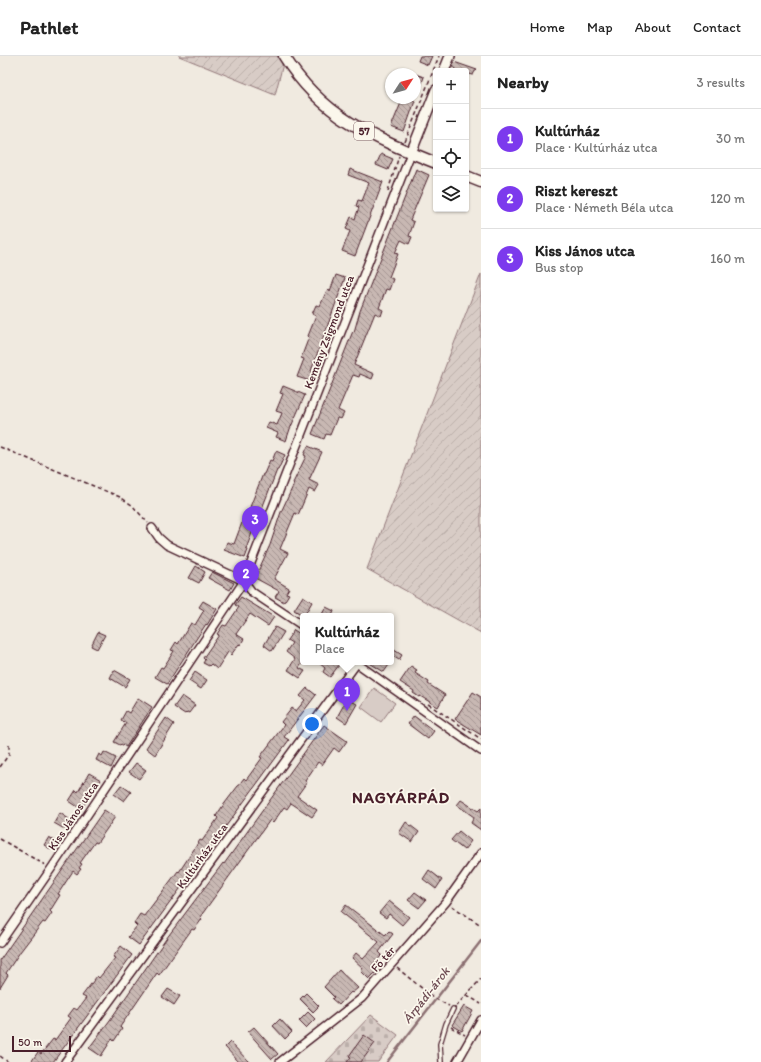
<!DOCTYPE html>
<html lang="en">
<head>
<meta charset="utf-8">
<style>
  :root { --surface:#fff; --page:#f6f6f6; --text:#222; --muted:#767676; --line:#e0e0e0; --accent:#7c3aed }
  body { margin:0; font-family:Itim,sans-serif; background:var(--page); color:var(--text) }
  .controls { position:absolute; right:12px; top:12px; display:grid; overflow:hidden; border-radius:4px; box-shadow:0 1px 3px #0004 }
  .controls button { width:36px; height:36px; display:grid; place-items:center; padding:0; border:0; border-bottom:1px solid var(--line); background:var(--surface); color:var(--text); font:20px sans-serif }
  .compass { position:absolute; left:385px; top:12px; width:36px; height:36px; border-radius:50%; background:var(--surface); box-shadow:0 1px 3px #0004; rotate:54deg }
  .scale { position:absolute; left:12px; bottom:10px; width:59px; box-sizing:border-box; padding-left:4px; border:2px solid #4a1f2b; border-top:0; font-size:11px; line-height:14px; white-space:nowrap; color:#4a1f2b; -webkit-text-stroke:3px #fbf7ec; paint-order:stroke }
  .you { position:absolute; left:312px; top:668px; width:14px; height:14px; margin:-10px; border:3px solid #fff; border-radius:50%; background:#1a73e8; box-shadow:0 0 0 6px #1a73e833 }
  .badge { display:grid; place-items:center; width:26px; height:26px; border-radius:50%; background:var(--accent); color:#fff; font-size:13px; font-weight:700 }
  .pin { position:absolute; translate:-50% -33px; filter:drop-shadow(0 1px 2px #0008) }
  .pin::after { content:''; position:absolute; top:21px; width:14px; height:12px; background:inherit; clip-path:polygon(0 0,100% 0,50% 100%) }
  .popup { position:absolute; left:300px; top:557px; width:94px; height:52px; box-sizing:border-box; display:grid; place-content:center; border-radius:4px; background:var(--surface); filter:drop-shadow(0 1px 3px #0005); font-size:13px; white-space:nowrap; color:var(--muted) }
  .popup b { font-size:15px; color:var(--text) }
  .popup::after { content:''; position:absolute; left:50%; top:100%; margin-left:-8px; border:8px solid transparent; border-top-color:var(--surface) }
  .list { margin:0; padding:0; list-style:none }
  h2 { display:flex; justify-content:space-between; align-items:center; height:52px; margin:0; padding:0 16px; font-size:17px }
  h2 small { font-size:13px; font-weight:400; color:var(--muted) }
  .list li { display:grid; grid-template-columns:26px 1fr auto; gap:12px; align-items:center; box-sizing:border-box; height:60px; padding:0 16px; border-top:1px solid var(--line) }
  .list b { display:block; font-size:15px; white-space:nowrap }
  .list p { margin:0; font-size:13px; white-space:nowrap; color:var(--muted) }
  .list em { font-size:13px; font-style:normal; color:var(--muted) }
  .icon { flex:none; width:22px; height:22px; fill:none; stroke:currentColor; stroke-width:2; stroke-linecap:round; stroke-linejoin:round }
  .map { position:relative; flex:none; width:481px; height:1006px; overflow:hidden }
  header { display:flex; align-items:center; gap:24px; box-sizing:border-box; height:56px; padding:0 20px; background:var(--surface); border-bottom:1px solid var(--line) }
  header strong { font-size:19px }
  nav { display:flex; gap:22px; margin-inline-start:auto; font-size:14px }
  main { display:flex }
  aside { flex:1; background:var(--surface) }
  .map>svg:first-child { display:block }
  .green { fill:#d8ccc6; stroke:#917678 }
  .cemetery { fill:url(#cemetery-stones); stroke:#917678 }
  .garden { fill:url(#garden-furrows); stroke:#917678 }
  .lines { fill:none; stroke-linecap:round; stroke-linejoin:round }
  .stream { stroke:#8c6f72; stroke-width:2.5 }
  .building { fill:url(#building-back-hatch); stroke:#4a1f2b }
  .lane-casing { stroke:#4a1f2b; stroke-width:6 }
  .street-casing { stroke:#4a1f2b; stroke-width:10 }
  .secondary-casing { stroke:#4a1f2b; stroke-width:12 }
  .primary-casing { stroke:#4a1f2b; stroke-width:13 }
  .path { stroke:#4a1f2b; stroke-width:1.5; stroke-dasharray:4 3; stroke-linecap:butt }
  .lane { stroke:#fbf7ec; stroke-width:3.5 }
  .street { stroke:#fbf7ec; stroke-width:7 }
  .secondary { stroke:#fbf7ec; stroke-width:9 }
  .primary { stroke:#fbf7ec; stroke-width:10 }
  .labels { text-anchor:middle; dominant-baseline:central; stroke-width:3.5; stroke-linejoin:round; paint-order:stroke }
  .shield { fill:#fbf7ec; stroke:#7f6065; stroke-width:1 }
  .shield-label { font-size:11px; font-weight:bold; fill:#4a1f2b }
  .street-label { font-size:12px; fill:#4a1f2b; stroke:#fbf7ec }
  .water-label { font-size:13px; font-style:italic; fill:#704e55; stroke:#fbf7ec }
  .district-label { font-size:16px; font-weight:bold; letter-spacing:1px; fill:#4a1f2b; stroke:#fbf7ec }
</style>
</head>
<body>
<header>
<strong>Pathlet</strong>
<nav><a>Home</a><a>Map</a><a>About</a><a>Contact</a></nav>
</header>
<main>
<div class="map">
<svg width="481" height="1006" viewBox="0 0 481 1006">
  <defs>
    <pattern id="cemetery-stones" width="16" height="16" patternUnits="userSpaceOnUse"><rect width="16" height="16" fill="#d8ccc6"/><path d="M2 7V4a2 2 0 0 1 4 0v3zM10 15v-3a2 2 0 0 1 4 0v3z" fill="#bbafaa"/></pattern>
    <pattern id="garden-furrows" width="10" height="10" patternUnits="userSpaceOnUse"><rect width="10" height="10" fill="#d8ccc6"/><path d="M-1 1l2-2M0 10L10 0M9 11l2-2" fill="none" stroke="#bbafaa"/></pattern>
    <pattern id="building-back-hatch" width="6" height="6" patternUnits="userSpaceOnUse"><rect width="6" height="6" fill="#c8b8b3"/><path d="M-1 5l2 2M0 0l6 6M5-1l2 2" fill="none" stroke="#a49592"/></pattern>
  </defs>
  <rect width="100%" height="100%" fill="#f0eae0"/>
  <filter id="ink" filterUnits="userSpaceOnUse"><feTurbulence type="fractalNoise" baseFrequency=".025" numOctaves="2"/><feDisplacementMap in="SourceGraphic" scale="8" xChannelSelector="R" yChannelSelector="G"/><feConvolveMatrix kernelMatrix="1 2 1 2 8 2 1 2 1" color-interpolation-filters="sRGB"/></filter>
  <g filter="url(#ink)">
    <polygon class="green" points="374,632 395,647 381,666 361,651"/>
    <polygon class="cemetery" points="371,959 398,979 378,1006 326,1006"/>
    <g class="garden">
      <polygon points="179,0 285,0 275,39"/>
      <polygon points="481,218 481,577 367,513"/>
    </g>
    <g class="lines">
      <polyline class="stream" points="387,1006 481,885"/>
    </g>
    <g class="building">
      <polygon points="420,0 432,0 428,9 418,5"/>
      <polygon points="454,6 477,14 476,15 475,15 473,19 466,17 466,15 454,15 455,12 452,11"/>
      <polygon points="415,18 424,21 420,32 415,30"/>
      <polygon points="403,42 409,42 415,45 404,76 391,71"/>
      <polygon points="381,98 393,103 388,114 376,109"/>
      <polygon points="350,113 383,126 355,200 342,195 350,175 346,173 351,161 355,163 359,151 356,150 358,144 362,145 369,127 348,119"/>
      <polygon points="416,113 429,119 410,164 414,166 409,180 412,181 409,188 401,184 395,197 398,198 389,221 393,223 389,234 386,233 379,252 383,254 381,260 375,257 354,309 374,318 372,323 360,318 359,321 353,319 338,354 344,357 341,363 337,362 330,379 326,378 324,383 312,378 353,275 354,276 360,255"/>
      <polygon points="336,219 345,222 311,315 313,316 310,325 297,321 304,303 301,302 309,281 308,280 316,260 312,258 316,249 320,250 327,234 330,235"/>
      <polygon points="283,330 305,339 290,373 286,385 276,381 278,377 266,372 269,366 277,369 282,357 276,355 283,338 280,337"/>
      <polygon points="308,390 322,396 309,424 319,429 315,436 309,433 298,459 295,457 280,493 288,497 274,523 289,532 286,537 289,538 284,546 275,541 279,535 255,522 270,489 281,456 294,428 293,427 306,400 304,399"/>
      <polygon points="276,395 285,399 278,414 277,414 261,455 250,451 263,418 264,418 270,404 272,405"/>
      <polygon points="243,464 255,469 246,493 248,494 245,502 224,494 227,486 234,488"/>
      <polygon points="196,510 205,516 199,527 189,522"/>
      <polygon points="212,516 234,527 230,534 208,522"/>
      <polygon points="303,540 312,546 304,560 294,554"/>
      <polygon points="241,541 274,561 268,570 250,558 236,578 244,583 240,589 239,588 231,599 228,596 217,613 211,608 209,610 203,607 205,604 203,602 219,579 217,578 223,569 226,570 239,551 235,549"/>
      <polygon points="203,545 217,553 207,569 206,568 167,628 155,621 161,611 163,612 174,595 171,594 176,586 178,588 191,567 195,569 204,554 199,551"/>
      <polygon points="326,551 334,555 332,560 321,560"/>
      <polygon points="275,571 284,576 272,595 264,589"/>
      <polygon points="294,574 303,580 303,606 299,612 305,615 300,622 288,614 295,603 286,596 292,587 287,584"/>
      <polygon points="98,576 105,579 97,593 91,590"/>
      <polygon points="391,592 402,599 399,604 391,599"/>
      <polygon points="318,606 335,606 339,609 330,621 323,616 325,612"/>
      <polygon points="368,606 391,606 384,616"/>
      <polygon points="411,610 417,614 415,617 429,626 428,628 445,639 438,651 420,640 419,641 413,637 414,635 400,626"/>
      <polygon points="114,614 130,623 125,631 110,622"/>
      <polygon points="195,616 207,624 201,633 189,625"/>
      <polygon points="307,632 316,639 284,681 289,684 139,889 128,881 137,870 134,867 140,858 144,860 178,815 179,816 200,784 202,785 218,762 216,760 222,751 244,722 246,724 262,702 260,701 284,669 281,666 292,652 296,655 305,644 300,640"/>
      <polygon points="473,636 481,641 481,679 455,663"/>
      <polygon points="182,640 195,649 189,657 187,656 185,658 174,651"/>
      <polygon points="138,642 152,651 126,691 121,688 120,689 114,686 126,667 121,664 126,655 129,657"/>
      <polygon points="347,643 357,648 346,667 337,661"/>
      <polygon points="414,660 434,675 428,683 408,668"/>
      <polygon points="166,662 174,668 155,699 146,692"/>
      <polygon points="324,669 347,685 339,696 334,692 322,709 318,706 305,725 307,726 297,740 317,754 312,761 291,747 287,753 284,751 273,767 270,764 200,861 202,863 194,874 192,873 159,919 157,917 120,971 122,973 114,985 112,983 101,1000 89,992 110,964 166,883 223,807 224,808"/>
      <polygon points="104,696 116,702 111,712 96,704 99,698 102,700"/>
      <polygon points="136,707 146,714 139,723 129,716"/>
      <polygon points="89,717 101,724 81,753 69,745 76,734 78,736"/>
      <polygon points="121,729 131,736 124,745 114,738"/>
      <polygon points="461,744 478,755 481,752 481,774 471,767 474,761 457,749"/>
      <polygon points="104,754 115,761 97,787 95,786 80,807 82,808 79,812 81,813 77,818 73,815 58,838 60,839 50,855 52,857 45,867 43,866 20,896 6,917 8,919 0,932 0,904"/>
      <polygon points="60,757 72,765 66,774 54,767"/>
      <polygon points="406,766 419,776 412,786 399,777"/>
      <polygon points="459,775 471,785 464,794 451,784"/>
      <polygon points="49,781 57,786 52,794 44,789"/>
      <polygon points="429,814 442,824 436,833 423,823"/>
      <polygon points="415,836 426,844 419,852 408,844"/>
      <polygon points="389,845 409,861 402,869 389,858 386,862 379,857"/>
      <polygon points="346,849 385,879 389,875 393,878 379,896 382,899 371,911 376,916 369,923 361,915 363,912 352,902 356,897 363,903 379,886 341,856"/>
      <polygon points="121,890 132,899 53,1006 31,1006 38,996 41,998 53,983 55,984 71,962 68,960 74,952 77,954 86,942 82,940 97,920 99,922 115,902 113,901"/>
      <polygon points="339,914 358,932 352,937 351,936 339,949 332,943 334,941 324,931"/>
      <polygon points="168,933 180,940 174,949 162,941"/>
      <polygon points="306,937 319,950 313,956 300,943"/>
      <polygon points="464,950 473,955 462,975 452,969"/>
      <polygon points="308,956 315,963 306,972 299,965"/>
      <polygon points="280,963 292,976 285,983 273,970"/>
      <polygon points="254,971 278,998 272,1003 248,976"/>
      <polygon points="364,979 375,987 361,1006 347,1006 351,1001 349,1000"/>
      <polygon points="230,986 249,1006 239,1006 225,991"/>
    </g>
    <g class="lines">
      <g class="lane-casing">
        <polyline id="lane" points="441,1006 440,988 446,968 453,953"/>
      </g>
      <g class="street-casing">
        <g id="street">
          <polyline points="152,472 159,482 167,489 244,525 252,536 303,570"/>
          <polyline points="355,606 481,695"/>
          <polyline points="0,887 51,813 244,525 411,97"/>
          <polyline points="65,1006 357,607"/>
          <polyline points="280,1006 362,942 446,846 481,797"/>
          <polyline points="457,1006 481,964"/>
        </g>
      </g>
      <g class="secondary-casing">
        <g id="secondary">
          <polyline points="444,15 450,0"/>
          <polyline points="411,97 436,34"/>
        </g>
      </g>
      <g class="primary-casing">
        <g id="primary">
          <path d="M284,0C322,61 372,81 436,107"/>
          <polyline points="466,120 481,126"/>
        </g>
      </g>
      <g class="path">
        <polyline points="405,86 439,0"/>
        <polyline points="388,135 399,100"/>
        <polyline points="0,391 120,441 132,449 148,467"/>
        <polyline points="428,648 481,683"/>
        <polyline points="0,711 9,698 9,689"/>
        <polyline points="0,783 45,809"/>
        <polyline points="452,850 481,869"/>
        <polyline points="397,912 434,942 449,950"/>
        <polyline points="467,939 481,948"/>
        <polyline points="456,950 481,923"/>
        <polyline points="451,971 465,979"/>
        <polyline points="0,1000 8,1006"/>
      </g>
      <use href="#lane" class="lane"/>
      <use href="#street" class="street"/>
      <use href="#secondary" class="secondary"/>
      <use href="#primary" class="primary"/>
    </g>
  </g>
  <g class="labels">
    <rect class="shield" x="354" y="66" width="20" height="18" rx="3"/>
    <g class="shield-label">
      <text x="364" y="75">57</text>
    </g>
    <g class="street-label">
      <text transform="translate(329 276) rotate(-69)">Kemény Zsigmond utca</text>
      <text transform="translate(73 760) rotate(-56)">Kiss János utca</text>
      <text transform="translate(202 800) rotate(-54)">Kultúrház utca</text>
      <text transform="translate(383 903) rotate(-49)">Fő tér</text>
    </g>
    <g class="water-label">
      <text transform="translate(426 939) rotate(-52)">Árpádi-árok</text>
    </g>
    <g class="district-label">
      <text x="401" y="741">NAGYÁRPÁD</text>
    </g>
  </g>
</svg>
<div class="controls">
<button>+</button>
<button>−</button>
<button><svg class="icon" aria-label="locate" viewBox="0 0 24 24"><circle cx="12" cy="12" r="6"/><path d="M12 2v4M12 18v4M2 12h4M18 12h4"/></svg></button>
<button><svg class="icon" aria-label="layers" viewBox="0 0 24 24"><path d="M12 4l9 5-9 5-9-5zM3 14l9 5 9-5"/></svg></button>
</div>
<svg class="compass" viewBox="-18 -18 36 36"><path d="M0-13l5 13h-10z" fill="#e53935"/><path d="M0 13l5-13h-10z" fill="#767676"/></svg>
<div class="scale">50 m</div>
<div class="you"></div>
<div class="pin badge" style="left:347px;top:655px">1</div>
<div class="popup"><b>Kultúrház</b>Place</div>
<div class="pin badge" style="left:246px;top:537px">2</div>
<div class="pin badge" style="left:255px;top:483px">3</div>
</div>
<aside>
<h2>Nearby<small>3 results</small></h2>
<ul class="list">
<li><span class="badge">1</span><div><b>Kultúrház</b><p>Place · Kultúrház utca</p></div><em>30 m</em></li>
<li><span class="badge">2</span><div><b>Riszt kereszt</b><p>Place · Németh Béla utca</p></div><em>120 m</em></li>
<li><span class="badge">3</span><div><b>Kiss János utca</b><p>Bus stop</p></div><em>160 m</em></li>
</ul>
</aside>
</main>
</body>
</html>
